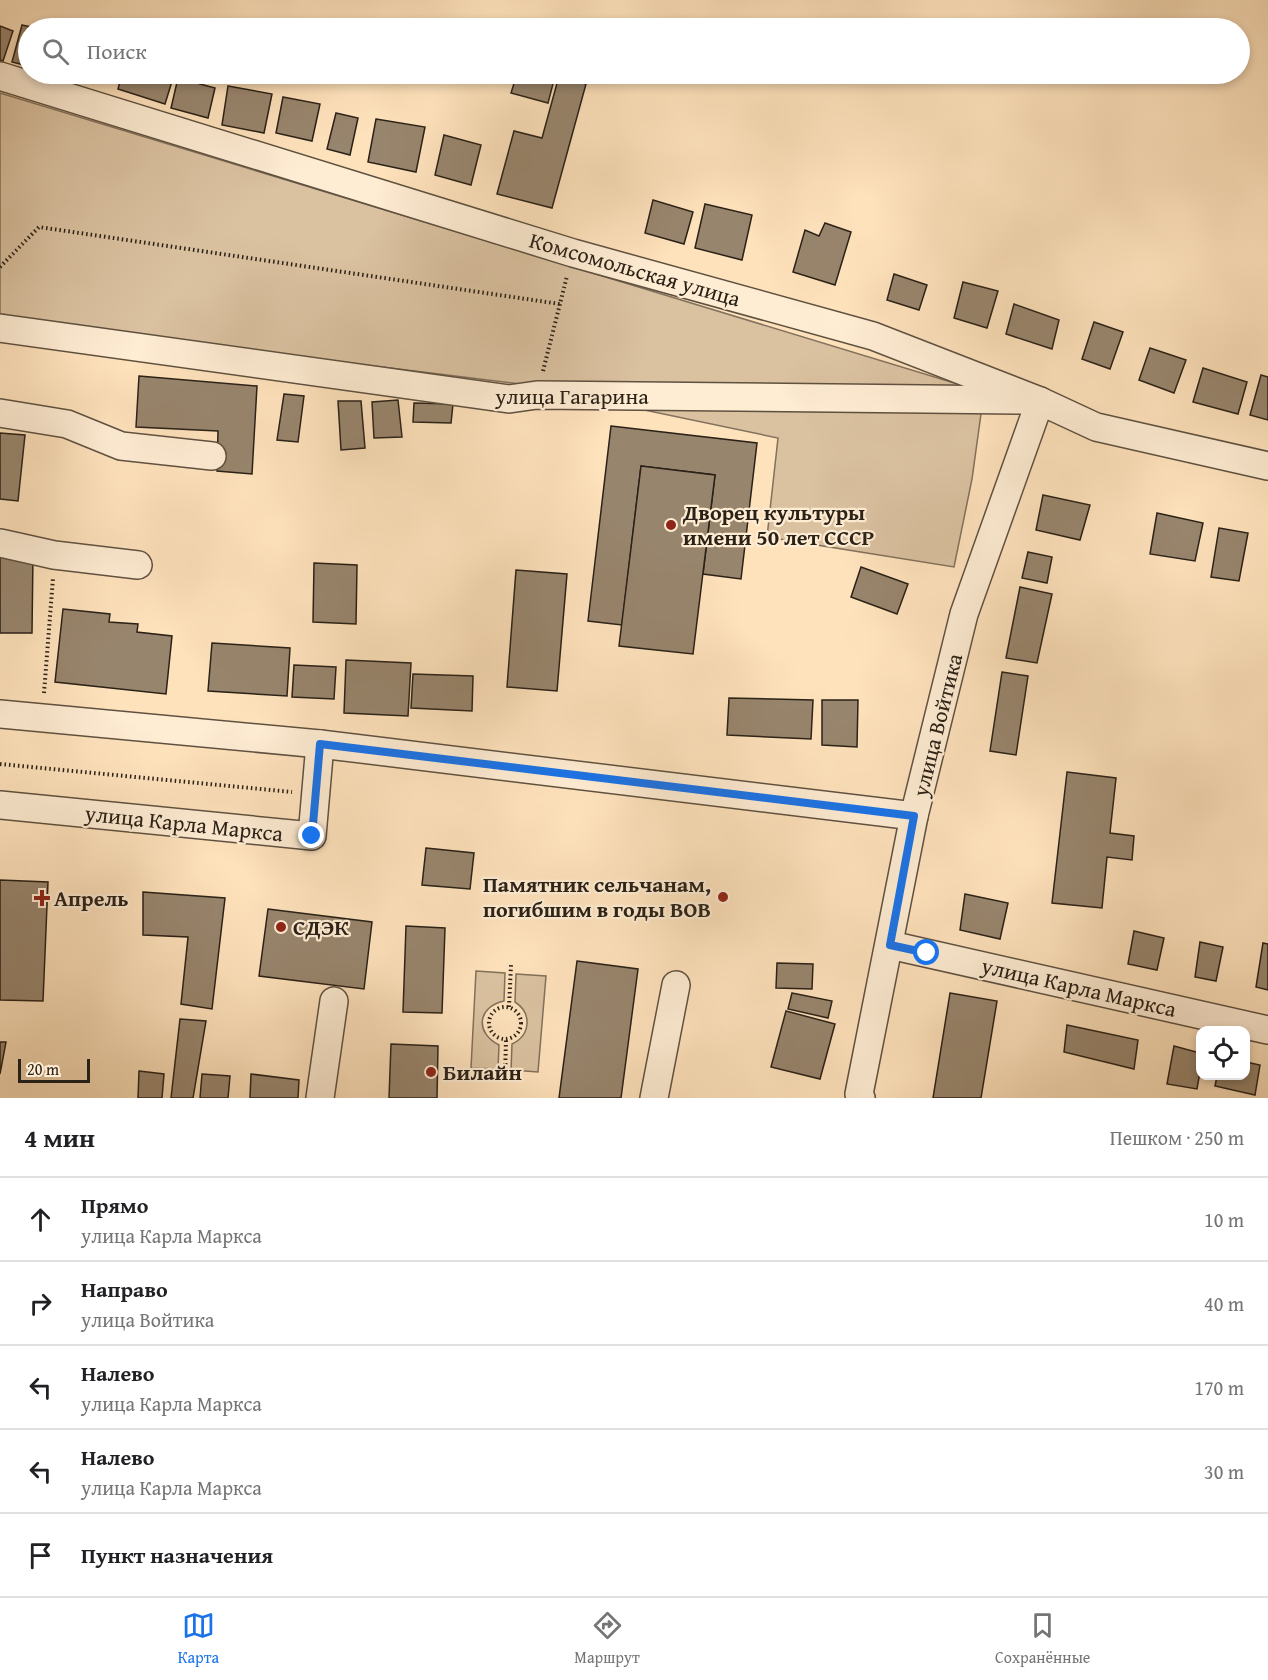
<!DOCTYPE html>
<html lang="ru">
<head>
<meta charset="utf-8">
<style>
  :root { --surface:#fff; --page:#f6f6f6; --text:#202124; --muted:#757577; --line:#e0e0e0; --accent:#1a73e8 }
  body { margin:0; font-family:"Gentium Book Plus",serif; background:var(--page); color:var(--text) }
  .controls { position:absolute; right:18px; bottom:18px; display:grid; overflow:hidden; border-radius:12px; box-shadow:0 3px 9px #0003 }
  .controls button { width:54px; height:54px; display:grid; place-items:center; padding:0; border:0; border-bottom:2px solid var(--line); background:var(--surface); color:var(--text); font:30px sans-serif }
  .scale { position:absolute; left:18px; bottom:15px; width:72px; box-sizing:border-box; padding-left:6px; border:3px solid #2a2117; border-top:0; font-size:16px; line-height:21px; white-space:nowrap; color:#2a2117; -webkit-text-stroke:4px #feecd3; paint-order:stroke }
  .stop { position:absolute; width:18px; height:18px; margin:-14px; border:4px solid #1a73e8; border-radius:50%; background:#fff }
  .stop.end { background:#1a73e8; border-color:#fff; box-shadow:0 2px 6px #0008 }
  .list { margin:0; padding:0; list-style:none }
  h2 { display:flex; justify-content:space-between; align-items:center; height:78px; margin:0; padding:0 24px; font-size:26px }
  h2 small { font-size:20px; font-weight:400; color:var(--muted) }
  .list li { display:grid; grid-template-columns:39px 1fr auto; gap:18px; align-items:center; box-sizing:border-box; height:84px; padding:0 24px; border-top:2px solid var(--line) }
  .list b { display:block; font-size:22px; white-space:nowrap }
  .list p { margin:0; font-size:20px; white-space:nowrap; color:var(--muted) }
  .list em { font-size:20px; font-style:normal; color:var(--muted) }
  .icon { flex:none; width:33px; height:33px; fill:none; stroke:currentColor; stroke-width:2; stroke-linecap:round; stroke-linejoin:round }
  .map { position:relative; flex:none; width:1268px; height:1098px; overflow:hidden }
  .search { position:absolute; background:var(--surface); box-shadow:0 3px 9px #0003; left:18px; right:18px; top:18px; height:66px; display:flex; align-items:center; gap:15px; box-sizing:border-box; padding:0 21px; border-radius:33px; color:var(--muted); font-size:22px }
  .sheet { height:498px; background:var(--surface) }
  nav { display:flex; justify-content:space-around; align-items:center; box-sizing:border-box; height:84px; border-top:2px solid var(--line); background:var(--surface); font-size:16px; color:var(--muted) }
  nav a { display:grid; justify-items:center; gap:3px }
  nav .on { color:var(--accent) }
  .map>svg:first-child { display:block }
  .green { fill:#dac1a0; stroke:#82715c; stroke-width:1.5 }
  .building { fill:#98856d; stroke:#2a2117; stroke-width:1.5 }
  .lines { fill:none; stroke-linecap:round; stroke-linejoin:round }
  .minor-casing { stroke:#5f5140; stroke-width:30 }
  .path { stroke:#2a2117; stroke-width:4; stroke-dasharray:1.5 3; stroke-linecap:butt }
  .minor { stroke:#feecd3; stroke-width:27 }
  .route { stroke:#1a73e8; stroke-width:8 }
  .poi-dot { fill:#8f2418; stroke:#feecd3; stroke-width:2 }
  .labels { text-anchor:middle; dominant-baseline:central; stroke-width:4.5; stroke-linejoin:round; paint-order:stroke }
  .street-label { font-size:22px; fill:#2a2117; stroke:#feecd3 }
  .poi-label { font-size:22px; font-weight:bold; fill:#2a2117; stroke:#feecd3; text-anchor:start }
</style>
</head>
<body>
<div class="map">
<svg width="1268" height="1098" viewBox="0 0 1268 1098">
  <rect width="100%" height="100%" fill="#fee2bc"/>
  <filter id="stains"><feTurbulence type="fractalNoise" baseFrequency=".00333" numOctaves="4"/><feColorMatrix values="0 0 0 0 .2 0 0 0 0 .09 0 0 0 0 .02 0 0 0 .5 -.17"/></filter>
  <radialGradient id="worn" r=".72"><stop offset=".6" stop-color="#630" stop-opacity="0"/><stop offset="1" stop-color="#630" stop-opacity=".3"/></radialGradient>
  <g class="green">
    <polygon points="0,93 984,392 972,479 954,567 767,537 778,438 520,384 0,320"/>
    <path d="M476,971L505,973L504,1001C477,1007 475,1033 499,1045L498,1069L471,1068Z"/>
    <path d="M516,974L546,976L538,1072L511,1070L512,1044C531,1035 532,1013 515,1002Z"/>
  </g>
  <g class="building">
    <polygon points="22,25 36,28 28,28 28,66 12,62"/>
    <polygon points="0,26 13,31 3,61 0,60"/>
    <polygon points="70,74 97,74 94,81"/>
    <polygon points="122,74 159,74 173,78 165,104 118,89"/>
    <polygon points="517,74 548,74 555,76 548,103 511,93"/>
    <polygon points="559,76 586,84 552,208 497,194 514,131 542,138"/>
    <polygon points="178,78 215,88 208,118 171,108"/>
    <polygon points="228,86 272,94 264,133 222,125"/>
    <polygon points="283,97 320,104 312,141 276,133"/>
    <polygon points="336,113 358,118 350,155 327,149"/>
    <polygon points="376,119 425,127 416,172 368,162"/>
    <polygon points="444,135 481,145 471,185 435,175"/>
    <polygon points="653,200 693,212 684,244 645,233"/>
    <polygon points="705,204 752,215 742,260 695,248"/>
    <polygon points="825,223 851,232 835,285 793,272 805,230 819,236"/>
    <polygon points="894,274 927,285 919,310 887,300"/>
    <polygon points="963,282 998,291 987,328 954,318"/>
    <polygon points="1014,304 1059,320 1052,349 1006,334"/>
    <polygon points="1094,322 1123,332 1110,369 1082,359"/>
    <polygon points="1150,348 1186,360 1174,393 1139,380"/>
    <polygon points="1203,368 1247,382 1238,414 1193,402"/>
    <polygon points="1261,375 1268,377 1268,420 1250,415"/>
    <polygon points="139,376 257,386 252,474 217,471 218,431 136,427"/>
    <polygon points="284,394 304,396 298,442 277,440"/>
    <polygon points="398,400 402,437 374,438 372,402"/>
    <polygon points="338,401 361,401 365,448 341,450"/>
    <polygon points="414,403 453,404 451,423 413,422"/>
    <polygon points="611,426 757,443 741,579 703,574 715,475 641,466 622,625 588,621"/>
    <polygon points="0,433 25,435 18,501 0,499"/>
    <polygon points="641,466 715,475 693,654 619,646"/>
    <polygon points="1043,495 1090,505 1080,540 1036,530"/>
    <polygon points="1157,513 1203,523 1195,561 1150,554"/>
    <polygon points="1219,528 1248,533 1239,581 1211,577"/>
    <polygon points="0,552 33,555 32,633 0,633"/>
    <polygon points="1028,552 1052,557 1047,583 1022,578"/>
    <polygon points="314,563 357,565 356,624 313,622"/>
    <polygon points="861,567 908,584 897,614 851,597"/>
    <polygon points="516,570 567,574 557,691 507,687"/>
    <polygon points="1020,587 1052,594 1037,663 1006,658"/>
    <polygon points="63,609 110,614 109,622 138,624 137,632 172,636 166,694 55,682"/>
    <polygon points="212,643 290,648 287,696 208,691"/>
    <polygon points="346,660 411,663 408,716 344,713"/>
    <polygon points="294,665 336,667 334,699 292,697"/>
    <polygon points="1002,672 1028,676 1016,755 990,751"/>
    <polygon points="413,674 473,676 472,711 411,708"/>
    <polygon points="729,698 813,700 811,739 727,735"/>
    <polygon points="822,700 858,700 857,747 822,745"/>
    <polygon points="1067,772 1116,778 1110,833 1134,836 1132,860 1107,857 1102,908 1052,903"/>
    <polygon points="426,848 474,853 470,889 422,885"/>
    <polygon points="0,880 48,882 43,1001 0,1000"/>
    <polygon points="143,892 225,898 212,1009 181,1004 188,937 143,935"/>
    <polygon points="965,894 1008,903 1000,939 960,930"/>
    <polygon points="268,909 372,922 364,989 259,976"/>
    <polygon points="406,926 445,928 442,1013 403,1012"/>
    <polygon points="1134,931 1164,938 1157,970 1128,964"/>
    <polygon points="1200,942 1223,947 1216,981 1195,977"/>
    <polygon points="1263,943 1268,944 1268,990 1256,987"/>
    <polygon points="577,961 638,969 621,1098 559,1098"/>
    <polygon points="777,963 813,964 812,989 776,988"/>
    <polygon points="792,993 832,1001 828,1018 788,1009"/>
    <polygon points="950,993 997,1001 981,1098 933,1098"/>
    <polygon points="786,1011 835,1024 820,1079 771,1067"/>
    <polygon points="180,1019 206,1021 193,1098 171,1098"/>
    <polygon points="1067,1025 1138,1040 1134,1069 1064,1052"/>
    <polygon points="0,1042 6,1042 0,1074"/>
    <polygon points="391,1044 438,1046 437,1098 389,1098"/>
    <polygon points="1174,1046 1200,1053 1200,1072 1197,1089 1167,1084"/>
    <polygon points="1246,1062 1260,1065 1255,1095 1215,1086 1217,1076 1246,1076"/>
    <polygon points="139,1071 164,1074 162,1098 138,1098"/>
    <polygon points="202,1074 230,1076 228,1098 200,1098"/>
    <polygon points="251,1074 299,1080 298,1098 250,1098"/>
  </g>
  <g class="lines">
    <g class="minor-casing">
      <g id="minor">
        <polyline points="0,76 573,253 873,336 1040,401 1096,427 1268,466"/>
        <polyline points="0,328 509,399 537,395 1021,400"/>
        <polyline points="0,413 67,424 121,446 212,456"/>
        <polyline points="0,543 54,555 138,565"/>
        <polyline points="0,714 320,744 914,816"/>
        <polyline points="0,805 312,836 320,744"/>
        <polyline points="890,945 1268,1030"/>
        <polyline points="320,1098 334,1001"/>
        <polyline points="654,1098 676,985"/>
        <polyline points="861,1098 859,1094 914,816 964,614 1040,401"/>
      </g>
    </g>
    <g class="path">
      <polyline points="0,267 39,227 560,304"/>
      <polyline points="543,371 567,276"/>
      <polyline points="44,693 53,578"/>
      <polyline points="0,764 292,792"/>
      <polyline points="509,1007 511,965"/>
      <circle cx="505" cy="1023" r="16"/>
      <polyline points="505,1078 506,1039"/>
    </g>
    <use href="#minor" class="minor"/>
  </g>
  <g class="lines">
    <polyline class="route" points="312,836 320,744 914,816 890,945 927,953"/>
  </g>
  <g class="poi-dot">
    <circle cx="671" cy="525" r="6"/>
    <circle cx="723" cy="897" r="6"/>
    <path d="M39 889h6v6h6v6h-6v6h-6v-6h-6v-6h6z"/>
    <circle cx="281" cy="927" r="6"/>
    <circle cx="431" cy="1072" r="6"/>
  </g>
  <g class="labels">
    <g class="street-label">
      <text transform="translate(635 269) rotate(16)">Комсомольская улица</text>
      <text x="572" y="396">улица Гагарина</text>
      <text transform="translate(937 725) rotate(-76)">улица Войтика</text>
      <text transform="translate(184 823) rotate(6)">улица Карла Маркса</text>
      <text transform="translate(1079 987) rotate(13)">улица Карла Маркса</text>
    </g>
    <g class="poi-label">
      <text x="683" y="512">Дворец культуры<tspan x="683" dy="25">имени 50 лет СССР</tspan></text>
      <text x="711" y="884" text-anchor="end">Памятник сельчанам,<tspan x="711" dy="25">погибшим в годы ВОВ</tspan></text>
      <text x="54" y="898">Апрель</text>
      <text x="293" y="927">СДЭК</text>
      <text x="443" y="1072">Билайн</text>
    </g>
  </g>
  <rect width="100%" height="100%" filter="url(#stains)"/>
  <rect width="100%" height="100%" fill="url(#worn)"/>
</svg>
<div class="controls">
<button><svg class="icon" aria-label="locate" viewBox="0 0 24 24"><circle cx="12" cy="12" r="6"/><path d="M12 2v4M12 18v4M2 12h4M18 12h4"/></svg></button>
</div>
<div class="scale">20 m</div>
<div class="stop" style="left:927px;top:953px"></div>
<div class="stop end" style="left:312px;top:836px"></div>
<div class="search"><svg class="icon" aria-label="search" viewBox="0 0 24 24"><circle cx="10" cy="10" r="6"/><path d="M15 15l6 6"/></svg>Поиск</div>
</div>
<section class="sheet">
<h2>4 мин<small>Пешком · 250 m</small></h2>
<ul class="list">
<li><svg class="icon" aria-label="ahead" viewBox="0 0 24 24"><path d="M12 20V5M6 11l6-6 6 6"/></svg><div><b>Прямо</b><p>улица Карла Маркса</p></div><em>10 m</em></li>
<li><svg class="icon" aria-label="right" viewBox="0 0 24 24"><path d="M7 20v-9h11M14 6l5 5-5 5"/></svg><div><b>Направо</b><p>улица Войтика</p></div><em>40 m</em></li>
<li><svg class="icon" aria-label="left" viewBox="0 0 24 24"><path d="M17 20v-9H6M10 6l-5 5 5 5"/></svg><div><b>Налево</b><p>улица Карла Маркса</p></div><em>170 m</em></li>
<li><svg class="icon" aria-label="left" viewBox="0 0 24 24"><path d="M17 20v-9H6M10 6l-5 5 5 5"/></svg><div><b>Налево</b><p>улица Карла Маркса</p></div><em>30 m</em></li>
<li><svg class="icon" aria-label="arrive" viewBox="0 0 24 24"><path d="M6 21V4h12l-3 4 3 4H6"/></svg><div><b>Пункт назначения</b></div></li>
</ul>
</section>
<nav>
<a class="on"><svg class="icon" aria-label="map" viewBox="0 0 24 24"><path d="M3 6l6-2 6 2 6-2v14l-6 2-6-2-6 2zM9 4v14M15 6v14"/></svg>Карта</a>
<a><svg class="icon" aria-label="directions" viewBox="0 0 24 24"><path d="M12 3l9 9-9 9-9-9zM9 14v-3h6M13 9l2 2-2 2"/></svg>Маршрут</a>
<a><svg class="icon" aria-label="saved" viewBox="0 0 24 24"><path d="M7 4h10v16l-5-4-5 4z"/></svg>Сохранённые</a>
</nav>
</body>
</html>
